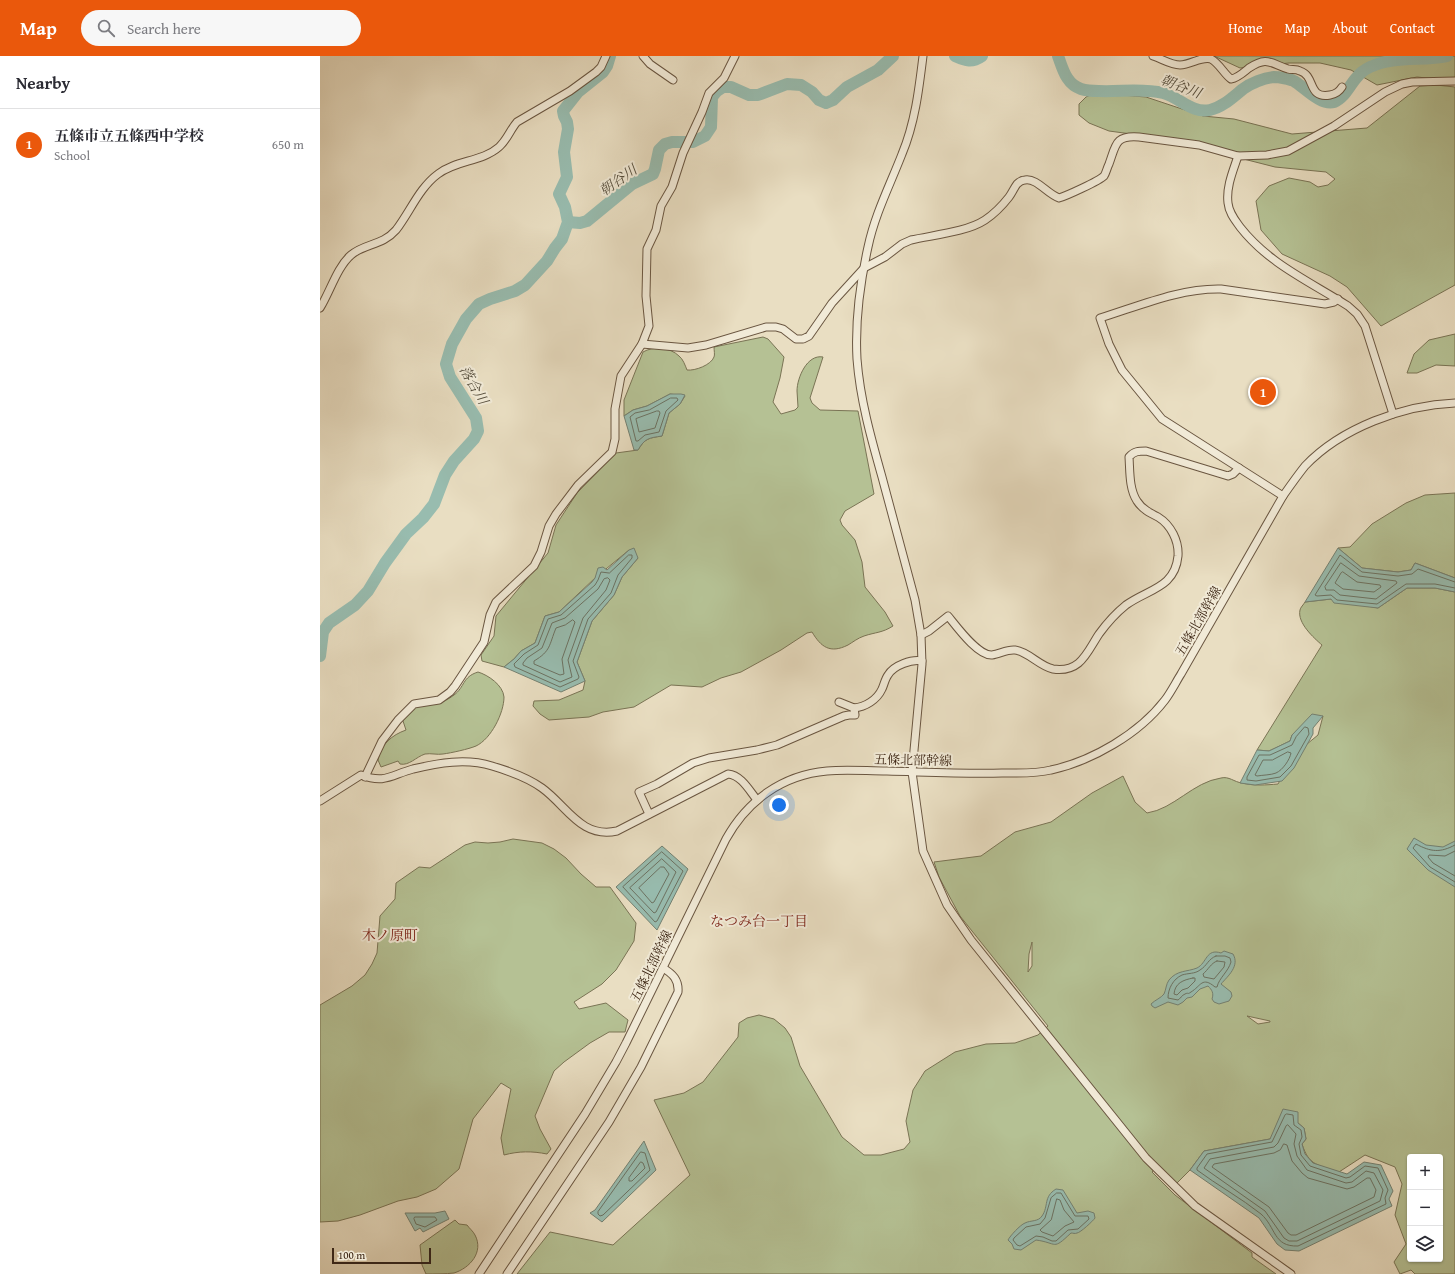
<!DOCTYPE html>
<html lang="en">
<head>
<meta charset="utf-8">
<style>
  :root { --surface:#fff; --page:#f7f7f7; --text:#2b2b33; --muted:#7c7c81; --line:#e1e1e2; --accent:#ea580c }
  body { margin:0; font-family:"Gentium Book Plus","Noto Serif JP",serif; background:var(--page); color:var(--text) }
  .controls { position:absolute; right:12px; bottom:12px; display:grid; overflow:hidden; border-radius:4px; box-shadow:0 1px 3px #0004 }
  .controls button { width:36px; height:36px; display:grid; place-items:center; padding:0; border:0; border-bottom:1px solid var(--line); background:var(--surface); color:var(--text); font:20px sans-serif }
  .scale { position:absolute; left:12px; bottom:10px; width:99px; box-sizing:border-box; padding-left:4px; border:2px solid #3f2816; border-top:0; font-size:11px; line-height:14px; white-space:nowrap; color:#3f2816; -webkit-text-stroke:3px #f1ead7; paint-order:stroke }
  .you { position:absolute; left:459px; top:749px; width:14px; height:14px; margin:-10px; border:3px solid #fff; border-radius:50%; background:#1a73e8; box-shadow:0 0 0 6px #1a73e833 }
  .badge { display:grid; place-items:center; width:26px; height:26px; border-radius:50%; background:var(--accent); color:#fff; font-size:13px; font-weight:700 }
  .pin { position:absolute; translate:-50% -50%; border:2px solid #fff; box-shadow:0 1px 4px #0006 }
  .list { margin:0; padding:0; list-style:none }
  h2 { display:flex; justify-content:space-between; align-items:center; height:52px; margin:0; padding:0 16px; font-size:17px }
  h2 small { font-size:13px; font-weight:400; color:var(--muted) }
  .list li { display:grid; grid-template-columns:26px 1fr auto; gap:12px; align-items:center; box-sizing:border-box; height:72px; padding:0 16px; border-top:1px solid var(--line) }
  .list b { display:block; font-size:15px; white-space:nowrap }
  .list p { margin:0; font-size:13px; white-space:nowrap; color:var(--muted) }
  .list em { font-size:13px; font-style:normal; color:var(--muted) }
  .icon { flex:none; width:22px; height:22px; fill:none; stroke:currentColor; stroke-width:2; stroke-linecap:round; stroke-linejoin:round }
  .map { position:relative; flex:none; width:1135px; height:1218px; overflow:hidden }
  header { display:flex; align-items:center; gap:24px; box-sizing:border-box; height:56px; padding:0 20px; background:var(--accent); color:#fff }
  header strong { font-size:19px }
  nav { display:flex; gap:22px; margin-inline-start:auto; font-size:14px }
  .search { width:280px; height:36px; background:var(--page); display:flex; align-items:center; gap:10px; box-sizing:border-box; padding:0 14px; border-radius:22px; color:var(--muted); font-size:15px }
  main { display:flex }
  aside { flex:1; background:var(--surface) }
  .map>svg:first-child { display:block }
  .green { fill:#b5c194; stroke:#7a7455; fill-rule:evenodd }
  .water { fill:#98bcaf; stroke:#748172 }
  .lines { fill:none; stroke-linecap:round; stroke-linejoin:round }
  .shore { stroke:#6c7262; stroke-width:1 }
  .river { stroke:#98bcaf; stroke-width:12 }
  .minor-casing { stroke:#6a5641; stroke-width:9 }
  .minor { stroke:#f1ead7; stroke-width:7 }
  .labels { text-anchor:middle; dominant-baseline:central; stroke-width:4; stroke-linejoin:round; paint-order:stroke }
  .street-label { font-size:13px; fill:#3f2816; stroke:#f1ead7 }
  .water-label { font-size:14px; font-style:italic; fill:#554d3c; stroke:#f1ead7 }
  .neighbourhood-label { font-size:14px; fill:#7a1f14; stroke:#f1ead7 }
</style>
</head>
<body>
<header>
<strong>Map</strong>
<div class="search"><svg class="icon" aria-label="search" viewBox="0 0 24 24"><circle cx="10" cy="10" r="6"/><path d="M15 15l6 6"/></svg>Search here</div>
<nav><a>Home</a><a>Map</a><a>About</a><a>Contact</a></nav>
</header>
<main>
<aside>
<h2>Nearby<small></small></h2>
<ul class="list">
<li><span class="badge">1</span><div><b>五條市立五條西中学校</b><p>School</p></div><em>650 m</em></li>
</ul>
</aside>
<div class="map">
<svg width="1135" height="1218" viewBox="0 0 1135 1218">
  <rect width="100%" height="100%" fill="#e9dec2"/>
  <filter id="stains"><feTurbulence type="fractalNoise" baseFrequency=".005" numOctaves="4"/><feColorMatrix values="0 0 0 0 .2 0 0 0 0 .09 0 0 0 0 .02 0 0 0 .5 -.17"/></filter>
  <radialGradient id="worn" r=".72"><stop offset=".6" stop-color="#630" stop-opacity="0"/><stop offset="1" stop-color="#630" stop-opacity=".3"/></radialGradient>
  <g class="green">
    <polygon points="894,0 1135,0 1135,25 1097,21 1057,29 1031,14 1000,7 969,7 920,12"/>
    <polygon points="1116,29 1135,31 1135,229 1061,270 1027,231 1010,220 962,198 941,174 936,145 949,130 969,122 990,126 998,131 1008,129 1015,123 1006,116 955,111 841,82 789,75 769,67 759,59 759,48 766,41 775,37 826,41 883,60 914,63 972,78 1047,72 1100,30"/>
    <polygon points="1135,278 1135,310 1116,309 1097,317 1087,317 1094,298 1109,284"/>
    <path d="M443,281L448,283L464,301L460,322L453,346L461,358L475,354L478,351C478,346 477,340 477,335C477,322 487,298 503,301L490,342L492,347L500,354L538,355L554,438L525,455L520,464L522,469L535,484L542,506L545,531L565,556L573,570C562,577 556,576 544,580C538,582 533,586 528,589C510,598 501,591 492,576L487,577L461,594L421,616L401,622L382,631L351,629L314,651L283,656L269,661L229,664L220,658L213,650L214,645L239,644L263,634L265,625L257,606L272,565L294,539L302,521L318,502L309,494L275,522L239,556L225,560L215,587L201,595L194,603L184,611L162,605L161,599L174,580L176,560L228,497L236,469L257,437L296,397L318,394C325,382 329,382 342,380L349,357L360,348L365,340L350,338L327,350L313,354L304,360V344L323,296C333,290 350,291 359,300C363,303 365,309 367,314C375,315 391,309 394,301C395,299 394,294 394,291Z"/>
    <polygon points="1135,437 1135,522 1095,507 1091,514 1078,516 1042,512 1018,492 1030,491 1052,468 1086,447 1105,439"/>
    <path d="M1087,532H1115L1135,536V1218H1095L1091,1214L1080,1218L1074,1206L1086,1188L1075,1159L1082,1128L1075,1111L1045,1099L1019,1116C998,1109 989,1110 982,1088L986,1083L984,1072L978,1067L950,1083L884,1095L870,1114L857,1127L838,1109L832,1116L855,1139L932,1197V1201L956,1218H197L230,1176L293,1189L370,1119L334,1044L364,1037L383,1026L418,981L419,967L427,962L439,959L454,963L465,972L471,981L480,1010L522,1081L544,1099H561L584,1093L590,1086L586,1065L593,1034L605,1015L635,996L666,988L695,987L718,979L728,970L640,860L619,821L614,806L661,800L695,776L731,766L772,737L803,720L815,746L827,757C854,753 873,726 901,722C909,720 914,726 922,727C934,730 946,729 958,728L976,697L998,679L1003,660L972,679L970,685L949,695L937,694L1002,589C994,582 977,567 980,554C980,552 984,548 985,546L1011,543L1058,552ZM712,886V910L708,916L709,898ZM927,960L950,965V966L938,968ZM1090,1101H1120V1203H1090Z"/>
    <path d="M158,616C168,619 183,629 184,641C184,657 171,683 156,690C149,693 131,697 123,698C117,699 111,697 105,698C96,701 89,710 80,708L78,705L61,711L58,704C61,688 72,679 86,674L82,662L95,649C109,649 123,648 134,639C145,631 142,621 158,616Z"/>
    <path d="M193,783L222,787L234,793L246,802L261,818L276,831H290L316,867L314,885L296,914L282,928L254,946L259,953L286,947L308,964L305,976H289L270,987L244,1006L234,1015L215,1060L220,1073L231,1093L227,1098C212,1095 199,1095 184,1099L181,1082L191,1033L181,1027L153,1063L139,1113L116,1133L97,1141L78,1145L40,1159L18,1165L0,1166V949L32,930L45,919L52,908L57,897L60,860L75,843L76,827L99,811L110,812L145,789L155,786L168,787L180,786Z"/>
    <path d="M135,1164L139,1168L147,1169C149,1172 153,1175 155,1179C164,1196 150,1212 134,1217C126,1218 114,1218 106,1218L102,1209L100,1189Z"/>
  </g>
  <g class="water">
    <path d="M350,338H361L365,339L360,348L349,357L342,380C329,382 325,382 318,394H314L304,360L313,354L327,350Z"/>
    <polygon points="314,492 318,502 302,521 294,539 272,565 257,606 265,625 241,636 184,611 194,603 201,595 215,587 225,560 239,556 272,526 275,522 278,512 283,511 287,514 309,494"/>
    <polygon points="1018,492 1042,512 1078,516 1091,514 1095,507 1135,522 1135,536 1115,532 1087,532 1058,552 1014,547 1011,543 985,546"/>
    <polygon points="992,658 1003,660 993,672 993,678 974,712 962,725 935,729 920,727 937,694 949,695 970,685 972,679"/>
    <polygon points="1094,782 1106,789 1123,791 1135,785 1135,831 1108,814 1087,793"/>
    <polygon points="342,790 368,813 337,874 296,831"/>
    <path d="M904,895L913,898C920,910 908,920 901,928L911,936L912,940L909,945L899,948L894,946L892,943C894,937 892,934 888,930L880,933L872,941L867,942L863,946L858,949L848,946L835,952L832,950L831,948C835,944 841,942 844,938C846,934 846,928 849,924C857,914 867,916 877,912C887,907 886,892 901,897Z"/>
    <polygon points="963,1053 978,1056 978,1067 984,1072 986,1083 982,1088 985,1098 993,1107 1027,1118 1044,1106 1061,1109 1073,1135 1069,1143 1072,1150 979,1195 965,1194 957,1188 939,1162 870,1114 884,1095 950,1083"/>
    <polygon points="324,1085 336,1114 282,1166 270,1157 275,1154"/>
    <path d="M736,1133L743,1134L757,1157L768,1155L774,1157L775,1162C773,1165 760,1177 757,1177C755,1178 753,1177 751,1177C732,1195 738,1187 716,1184L701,1194L694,1193L692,1188L688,1184C690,1180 700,1169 705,1167C711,1164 718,1166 722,1160C729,1150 723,1141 736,1133Z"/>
    <polygon points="125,1155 129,1163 103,1176 100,1172 95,1175 85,1157 115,1157"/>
  </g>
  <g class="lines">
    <g class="shore">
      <polygon points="351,342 357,342 358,344 346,355 339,376 325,379 318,385 316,385 310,361 315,357 329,354"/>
      <polygon points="337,355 339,355 340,357 335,372 319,376 316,363"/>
      <polygon points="309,499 312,499 312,502 298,519 291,537 268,563 253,605 259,621 258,623 240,631 195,611 194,608 204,598 218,589 228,563 241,559 275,529 278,524 281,516 289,517"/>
      <polygon points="1021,507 1039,520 1076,525 1077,527 1056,543 1020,539 1014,534 1006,534 1005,531"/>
      <polygon points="1023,516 1037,526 1060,529 1061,531 1054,536 1023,533 1015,527 1021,517"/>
      <polygon points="288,522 290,524 286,534 263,562 248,604 252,621 240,626 203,609 203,607 207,602 222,592 232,567 245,562 278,533 284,523"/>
      <polyline points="1135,526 1098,513 1092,518 1078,520 1042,516 1020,499 995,539 997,540 1011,539 1017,544 1057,548 1086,528 1115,528 1135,532"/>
      <path d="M253,564L255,566L242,603L244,618L240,619L214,608V605C231,595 229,589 236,572L245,569Z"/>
      <polygon points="985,671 988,672 989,678 971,710 960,721 936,725 927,724 927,721 939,699 950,699 972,689 976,681"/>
      <path d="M968,696L971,697C970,703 963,714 956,717C951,719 943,719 937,720L935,719L943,704H952Z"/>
      <path d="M1135,789C1120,797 1111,796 1096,788L1093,792L1110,811L1135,826"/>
      <polyline points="1135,795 1125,800 1109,799 1108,801 1113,807 1135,820"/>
      <polygon points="342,796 363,815 337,865 335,866 303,831"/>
      <polygon points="342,803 356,816 336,856 334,857 310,832"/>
      <polygon points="341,811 344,811 349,818 334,846 332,847 319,832"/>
      <path d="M896,900H905L910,902L911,906C908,916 899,922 897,931H895C882,920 881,930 871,936C867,939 869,936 865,938C862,939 860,943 858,944L848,942C848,933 853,923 862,919C868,917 875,918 880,914C887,910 888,903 896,900Z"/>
      <path d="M897,905L905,906L904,911L894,923L884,921L883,918C888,914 891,907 897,905Z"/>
      <path d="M873,922H875V925L868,932L862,934L857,939L854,938C855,927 863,924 873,922Z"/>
      <path d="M967,1058L973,1059L974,1069L981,1074L982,1081L979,1088L981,1099L990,1110L1026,1122L1030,1121L1045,1110L1058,1112L1068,1134L1065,1142L1066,1148L978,1190C953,1191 956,1171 941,1158C921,1142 897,1129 877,1114V1112L887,1098L952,1086L965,1059Z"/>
      <polygon points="968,1069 976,1078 974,1088 977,1100 987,1114 1026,1127 1032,1126 1046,1115 1054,1117 1063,1134 1060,1145 977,1185 969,1185 964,1182 945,1155 884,1112 890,1103 954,1091 958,1087 966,1070"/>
      <polygon points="964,1088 967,1089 972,1105 982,1117 988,1122 1027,1133 1034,1131 1047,1122 1050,1122 1056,1134 1054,1141 976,1179 971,1179 968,1177 949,1151 892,1111 894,1108 954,1097 960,1094"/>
      <polygon points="321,1096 325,1097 330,1114 283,1159 280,1160 278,1158 278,1156"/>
      <polygon points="321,1106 323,1107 325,1112 312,1125 309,1125 309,1122"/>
      <polygon points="737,1137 741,1137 755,1160 768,1160 769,1163 758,1173 748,1174 736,1185 732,1185 723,1181 716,1180 700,1190 697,1189 693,1184 694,1182 706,1171 720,1168 725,1162 731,1142"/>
      <polygon points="737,1143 740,1144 744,1154 754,1166 745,1170 733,1180 722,1176 720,1174 731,1164"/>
      <polygon points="95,1161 115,1161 117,1164 105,1171 96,1168 94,1163"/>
    </g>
    <g class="river">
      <path d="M635,0C646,5 652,7 662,0"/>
      <path d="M738,0C743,13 746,28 761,33C767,35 773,35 779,35C800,36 822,32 843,37C859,41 872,58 890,54C903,51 913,41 923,33C931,27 944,22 954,21C959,21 970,23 974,25C984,31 1001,50 1014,46C1025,42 1030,28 1038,20C1041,16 1046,13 1050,11C1073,0 1102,5 1127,0"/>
      <polyline points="248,166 260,167 267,165 312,128 333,118 335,113 339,94 345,88 352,86 373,86 385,80 391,71 392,41 397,35 403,31 411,31 429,39 438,39 467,28 481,29 492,36 499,44 506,47 513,44 527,31 558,14 573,0"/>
      <polyline points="0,600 3,576 9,567 35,549 48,535 65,507 86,478 103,462 114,448 125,419 134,405 154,383 158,375 156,362 130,321 126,308 132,288 146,263 159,248 170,243 195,235 205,229 227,205 235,192 242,183 248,166 245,151 239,138 247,121 244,96 248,73 247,66 244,60 243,55 258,36 283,16 287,10 290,0"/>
    </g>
    <g class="minor-casing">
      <g id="minor">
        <polyline points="323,0 330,8 353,24"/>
        <path d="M603,0C599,33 595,67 582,98C570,129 555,158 548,191C540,227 535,266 537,303C540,343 551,382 562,421C573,462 584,503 595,544L601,579L602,608L592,716L603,795L627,849L651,884L826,1102L875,1150L971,1218"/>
        <path d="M833,0C842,3 851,9 860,9C871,9 881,0 891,3C899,7 904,18 911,23C918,22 924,16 929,12C947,0 950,7 968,13C972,14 976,13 980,15C996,20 987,43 1010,39C1016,38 1019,36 1022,31"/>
        <path d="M918,100C913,115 906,131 908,147C909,157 915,164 920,171C949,208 989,225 1028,250L1037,258L1045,270L1073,358"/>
        <path d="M0,252C10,236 17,211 31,199C45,187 62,190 76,174C90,156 99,132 118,118C136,104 162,106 179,91C187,84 190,74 197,66L250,35L276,16L281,11L286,0"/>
        <path d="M322,288L368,292L386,289L446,271H456L463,273L476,283H483L489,280L512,247L544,212L565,201L582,188L591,184C613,179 647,176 665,164C674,158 682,150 689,141C692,137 694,132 697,128C699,126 702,124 705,124C717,122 727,138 739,142C746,140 779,125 784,120C786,117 787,112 789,108C796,89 795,79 819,81L879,89L918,100L947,99L968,95L1014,70L1065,36L1082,28L1092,26L1135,25"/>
        <path d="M963,440L842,363L802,314L789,288L780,262C819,250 860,232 901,233L1005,248L1014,246L1018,243"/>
        <path d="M601,579L609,575L628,560C637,571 658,600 672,599C680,598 687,593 695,594C709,596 719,610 733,613C761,617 767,596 779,578C787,567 796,557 806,549C828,533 855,532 858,500C859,485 851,469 838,461C830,457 822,453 817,445C809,433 810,415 809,401C814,395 819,395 826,395L908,420L913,418L919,412"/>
        <path d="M519,646L534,652C545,651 557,644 562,633C564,629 565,623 568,619C574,609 592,603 602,605"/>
        <polyline points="45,721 62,685 78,664 94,648 119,644 130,636 135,630 164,586 170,559 176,546 214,510 221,496 229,470 236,458 258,429 292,396 295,383 295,353 301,320 322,288 329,270 326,240 327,193 336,174 341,150 352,131 363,97 382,56 389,37 404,22 415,0"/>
        <path d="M0,745L41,719C65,728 71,719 93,713C118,707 146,702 172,710C189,715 207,721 222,732C247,750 261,783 297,775L408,718C421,719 429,734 437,744"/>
        <polyline points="329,758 319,736 337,728 373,707 389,702 437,694 457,689 524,660 529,659 535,659 534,652"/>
        <path d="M159,1218L265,1058L296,1006L306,987L406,783C427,745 462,719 507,715C526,713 547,715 567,715C606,716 644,718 682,717C698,717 715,718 731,714C772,705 819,678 845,644C851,636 856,626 861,618L963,440C970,430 977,420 985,410C1021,372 1083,349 1135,347"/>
        <path d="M187,1218L289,1066L321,1011L358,936C359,924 353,918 343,912"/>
      </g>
    </g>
    <use href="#minor" class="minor"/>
  </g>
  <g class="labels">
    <g class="street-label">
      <text transform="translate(878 565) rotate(-60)">五條北部幹線</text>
      <text transform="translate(593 704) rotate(1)">五條北部幹線</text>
      <text transform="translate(331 910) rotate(-64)">五條北部幹線</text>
    </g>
    <g class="water-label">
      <text transform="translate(861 30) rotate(21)">朝谷川</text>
      <text transform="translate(298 124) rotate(-35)">朝谷川</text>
      <text transform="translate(154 329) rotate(60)">落合川</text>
    </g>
    <g class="neighbourhood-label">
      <text x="439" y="865">なつみ台一丁目</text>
      <text x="70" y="879">木ノ原町</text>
    </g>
  </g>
  <rect width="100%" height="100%" filter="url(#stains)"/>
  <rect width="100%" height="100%" fill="url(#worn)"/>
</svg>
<div class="controls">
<button>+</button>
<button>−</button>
<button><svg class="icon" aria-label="layers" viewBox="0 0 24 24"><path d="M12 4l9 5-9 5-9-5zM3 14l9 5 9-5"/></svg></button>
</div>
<div class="scale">100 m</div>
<div class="you"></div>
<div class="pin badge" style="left:943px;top:336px">1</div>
</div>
</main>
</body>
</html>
